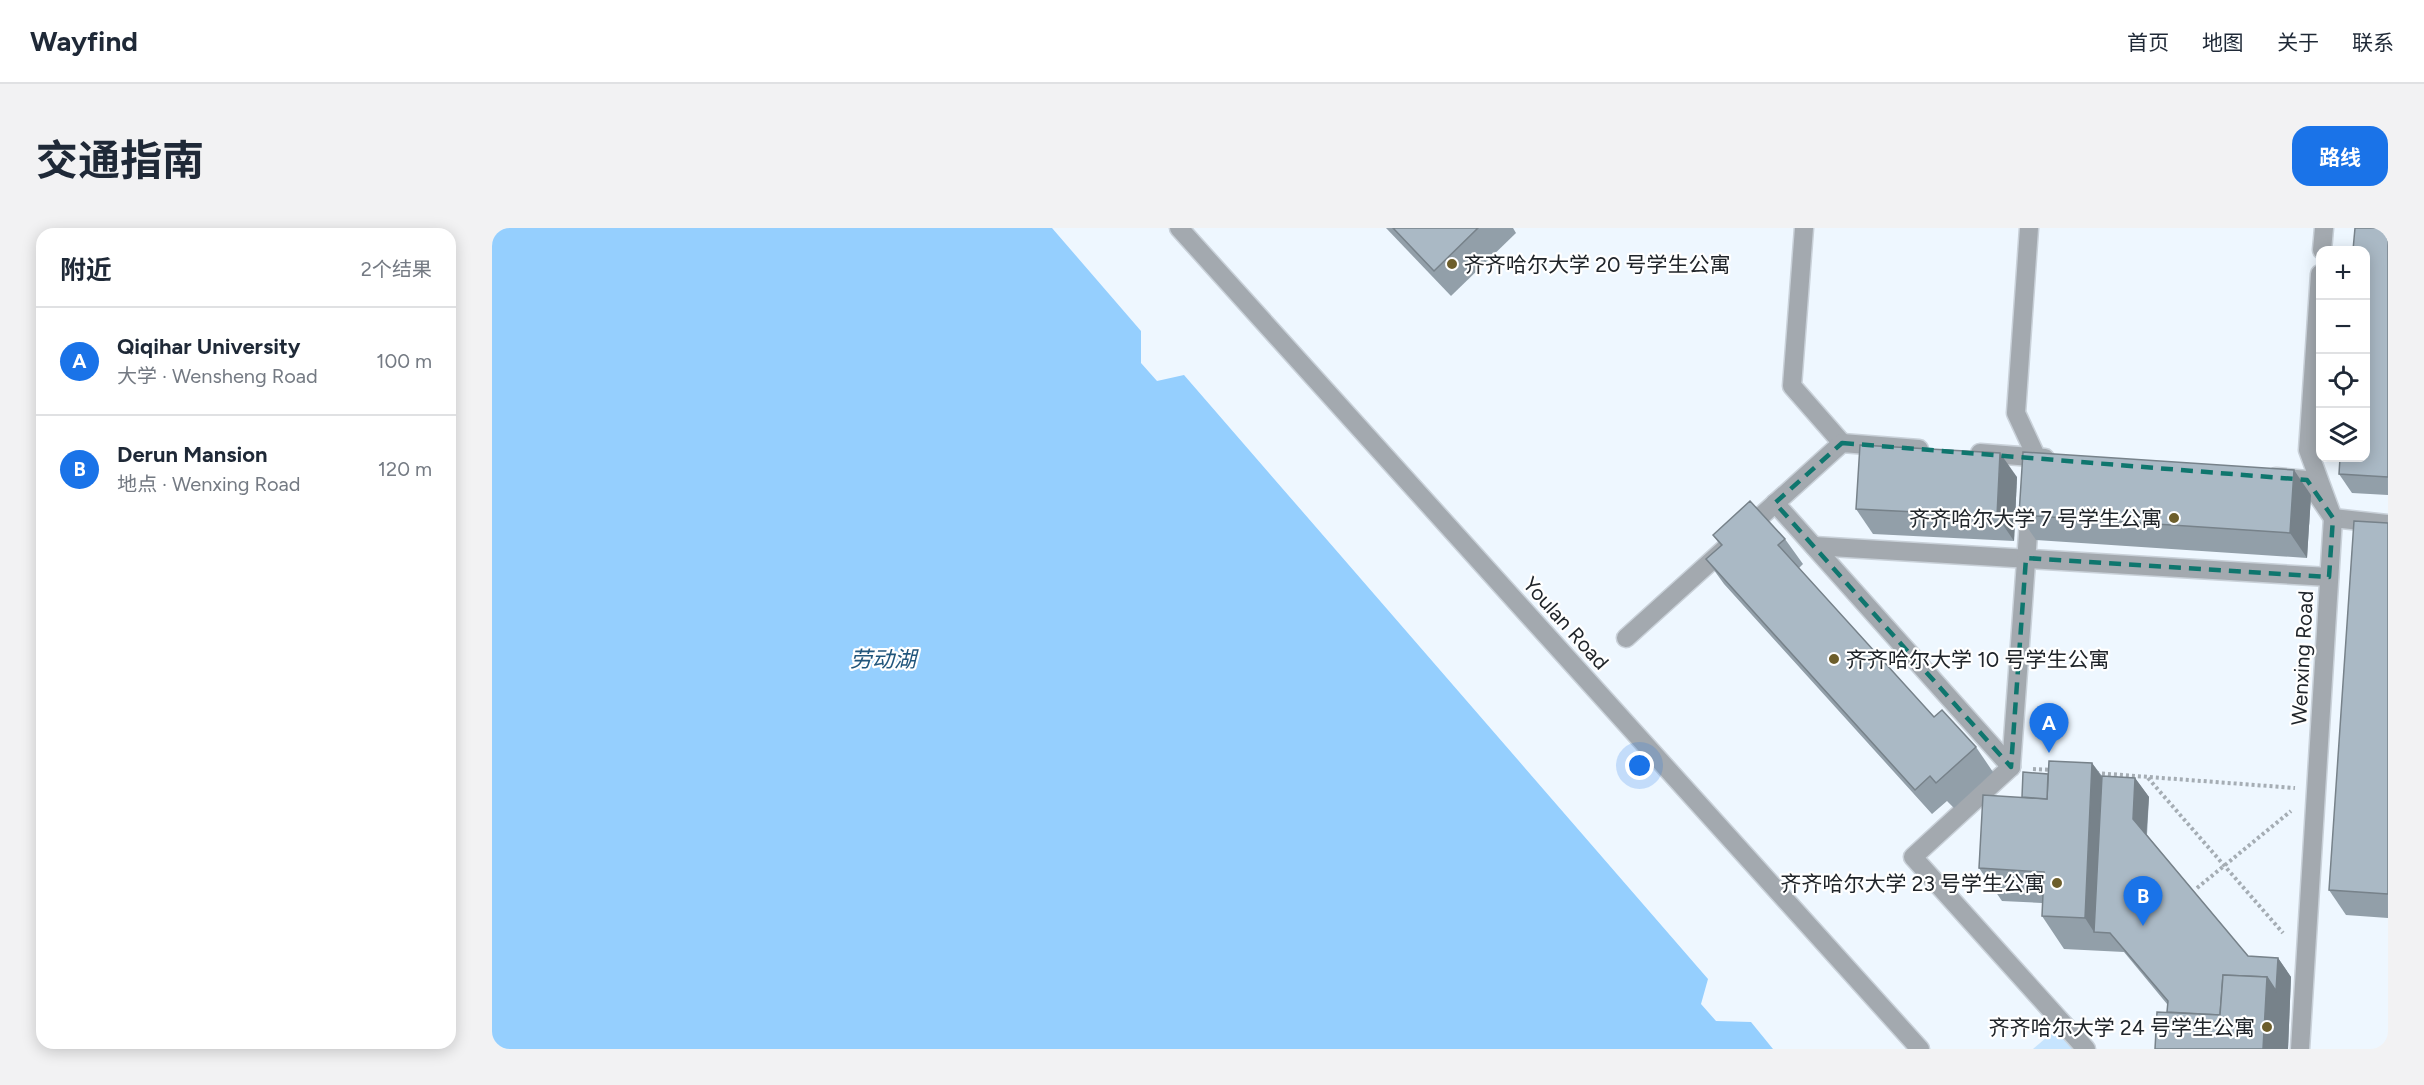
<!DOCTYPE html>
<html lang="zh">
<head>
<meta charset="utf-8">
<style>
  :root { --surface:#fff; --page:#f2f2f3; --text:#1f2937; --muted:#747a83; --line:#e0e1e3; --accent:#1a73e8 }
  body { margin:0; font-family:Figtree,"Noto Sans SC",sans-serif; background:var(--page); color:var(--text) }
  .controls { position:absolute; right:18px; top:18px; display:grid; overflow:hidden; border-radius:12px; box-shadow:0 3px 15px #0003 }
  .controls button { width:54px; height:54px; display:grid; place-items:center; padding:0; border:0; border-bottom:2px solid var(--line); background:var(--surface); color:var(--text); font:30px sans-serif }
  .you { position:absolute; left:1148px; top:538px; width:21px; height:21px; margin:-15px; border:4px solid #fff; border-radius:50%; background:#1a73e8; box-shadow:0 0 0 9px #1a73e833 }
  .badge { display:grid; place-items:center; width:39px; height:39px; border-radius:50%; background:var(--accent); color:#fff; font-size:20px; font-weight:700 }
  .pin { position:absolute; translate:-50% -50px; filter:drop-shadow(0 2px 3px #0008) }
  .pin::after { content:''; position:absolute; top:32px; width:21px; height:18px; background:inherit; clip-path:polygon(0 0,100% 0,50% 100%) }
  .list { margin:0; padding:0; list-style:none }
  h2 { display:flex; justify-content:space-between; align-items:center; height:78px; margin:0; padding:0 24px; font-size:26px }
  h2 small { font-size:20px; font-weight:400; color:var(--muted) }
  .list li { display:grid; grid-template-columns:39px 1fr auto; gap:18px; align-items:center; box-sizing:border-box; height:108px; padding:0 24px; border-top:2px solid var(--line) }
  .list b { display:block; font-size:22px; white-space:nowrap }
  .list p { margin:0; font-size:20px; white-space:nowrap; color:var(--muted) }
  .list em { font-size:20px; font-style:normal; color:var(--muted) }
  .icon { flex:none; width:33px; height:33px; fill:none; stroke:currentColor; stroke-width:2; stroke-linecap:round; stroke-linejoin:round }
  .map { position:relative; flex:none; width:1896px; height:821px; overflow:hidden; border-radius:18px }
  header { display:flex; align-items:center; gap:36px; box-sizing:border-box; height:84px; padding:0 30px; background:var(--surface); border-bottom:2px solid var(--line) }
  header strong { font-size:28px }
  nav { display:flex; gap:33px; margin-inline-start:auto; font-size:21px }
  .intro { display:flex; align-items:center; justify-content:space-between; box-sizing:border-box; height:144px; padding:0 36px }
  h1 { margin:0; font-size:42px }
  .button { padding:15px 27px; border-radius:18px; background:var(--accent); color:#fff; font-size:21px; font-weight:700 }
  main { display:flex; gap:36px; padding:0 36px }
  aside { flex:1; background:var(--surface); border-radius:18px; box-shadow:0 3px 15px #0003 }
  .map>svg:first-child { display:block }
  .green { fill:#c6e4fe }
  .water { fill:#95cffe }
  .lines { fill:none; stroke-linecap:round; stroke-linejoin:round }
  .minor-casing { stroke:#c9d1d9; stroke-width:21 }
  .path { stroke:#a5adb4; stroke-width:4; stroke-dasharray:3 3; stroke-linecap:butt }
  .minor { stroke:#a3a9af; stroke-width:18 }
  .wall { fill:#929fa9 }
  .shaded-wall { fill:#77828a }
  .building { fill:#aab9c5; stroke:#77828a; stroke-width:1.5 }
  .marked { fill:none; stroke:#0f766e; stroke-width:4.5; stroke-dasharray:12 8; stroke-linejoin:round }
  .poi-dot { fill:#6d5e2b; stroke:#fff; stroke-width:2 }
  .labels { text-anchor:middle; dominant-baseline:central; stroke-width:4.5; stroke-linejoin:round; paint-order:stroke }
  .poi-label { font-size:21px; fill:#20252a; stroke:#fff; text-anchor:end }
  .street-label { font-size:21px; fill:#20252a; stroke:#fff }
  .water-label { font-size:22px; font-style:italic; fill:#21567c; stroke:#fff }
</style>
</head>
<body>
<header>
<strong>Wayfind</strong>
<nav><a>首页</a><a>地图</a><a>关于</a><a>联系</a></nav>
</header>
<div class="intro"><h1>交通指南</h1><a class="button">路线</a></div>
<main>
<aside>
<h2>附近<small>2个结果</small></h2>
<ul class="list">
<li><span class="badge">A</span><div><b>Qiqihar University</b><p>大学 · Wensheng Road</p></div><em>100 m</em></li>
<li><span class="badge">B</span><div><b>Derun Mansion</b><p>地点 · Wenxing Road</p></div><em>120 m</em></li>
</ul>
</aside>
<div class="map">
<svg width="1896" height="821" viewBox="0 0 1896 821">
  <rect width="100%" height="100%" fill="#eef7ff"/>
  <polygon class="green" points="1568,798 1588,821 1541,821"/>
  <polygon class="water" points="0,0 560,0 649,103 649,135 665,153 692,147 1216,751 1209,776 1224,793 1259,794 1281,821 0,821"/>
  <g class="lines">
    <g class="minor-casing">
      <g id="minor">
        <polyline points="687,0 1428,821"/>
        <polyline points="1312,0 1300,158 1350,215"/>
        <polyline points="1537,0 1524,185 1543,226 1541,240"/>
        <polyline points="1830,22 1832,0"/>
        <polyline points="1488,225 1553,230"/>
        <polyline points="1784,249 1815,252 1841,290 1896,296"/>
        <polyline points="1283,275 1519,539"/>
        <polyline points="1322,318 1837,349"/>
        <polyline points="1134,410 1350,215 1427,221"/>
        <polyline points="1519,539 1538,279"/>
        <polyline points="1519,539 1421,629 1594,821"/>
        <polyline points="1808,821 1841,290 1816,222 1828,46"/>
      </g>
    </g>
    <g class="path">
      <polyline points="1541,541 1561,542"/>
      <polyline points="1604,545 1803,560"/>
      <polyline points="1656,550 1791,705"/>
      <polyline points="1705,660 1799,583"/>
    </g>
    <use href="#minor" class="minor"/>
  </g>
  <g class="wall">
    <polygon points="894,0 1021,0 1024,5 959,68"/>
    <polygon points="1896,0 1896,267 1860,265 1847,246"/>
    <polygon points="1525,249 1522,313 1381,306 1364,281"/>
    <polygon points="1819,267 1815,330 1544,312 1527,287"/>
    <polygon points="1896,295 1896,690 1854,687 1837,662"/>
    <polygon points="1221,307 1293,311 1311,336 1307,340 1442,489 1484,519 1501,544 1462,580 1455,573 1440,586 1232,356 1214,331 1229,318"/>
    <polygon points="1600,535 1610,548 1643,550 1657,569 1655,607 1756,728 1786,730 1799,749 1796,821 1663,821 1675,784 1675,776 1632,724 1572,721 1550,688 1550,675 1510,673 1487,640 1530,569 1556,546"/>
  </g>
  <g class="shaded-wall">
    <polygon points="1508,225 1525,249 1522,313 1505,288"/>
    <polygon points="1802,242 1819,267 1815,330 1798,305"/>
    <polygon points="1600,535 1623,568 1602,704 1593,690"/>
    <polygon points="1643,550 1657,569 1654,610 1641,591"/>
    <polygon points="1786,730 1799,749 1796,821 1771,821 1775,749"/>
  </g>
  <g class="building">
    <polygon points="901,0 986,0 942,43"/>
    <polygon points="1863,0 1896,0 1896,249 1847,246 1848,230 1874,230 1874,22 1861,22"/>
    <polygon points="1368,217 1508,225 1505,288 1364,281"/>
    <polygon points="1531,224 1802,242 1798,305 1527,287"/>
    <polygon points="1258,273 1293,311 1286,317 1442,489 1450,482 1484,519 1444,555 1438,548 1423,562 1214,331 1230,317 1221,307"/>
    <polygon points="1862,293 1896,295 1896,666 1837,662"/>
    <polygon points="1557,533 1600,535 1593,690 1550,688 1552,644 1487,640 1491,567 1555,571"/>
    <polygon points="1531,544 1556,546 1555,571 1530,569"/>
    <polygon points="1610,548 1643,550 1641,591 1756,728 1786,730 1784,763 1775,749 1731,747 1728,787 1675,784 1676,773 1618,705 1602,704"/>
    <polygon points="1731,747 1775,749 1771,821 1663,821 1665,784 1728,787"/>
  </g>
  <path class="marked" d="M1350,215L1815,252L1841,290L1837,349L1534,330L1519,539L1283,275Z"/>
  <g class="poi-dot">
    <circle cx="960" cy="36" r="6"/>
    <circle cx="1682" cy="290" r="6"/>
    <circle cx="1342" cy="431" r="6"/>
    <circle cx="1565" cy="655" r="6"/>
    <circle cx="1775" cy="799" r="6"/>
  </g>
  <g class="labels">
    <g class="poi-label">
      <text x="972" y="36" text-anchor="start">齐齐哈尔大学 20 号学生公寓</text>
      <text x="1670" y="290">齐齐哈尔大学 7 号学生公寓</text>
      <text x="1354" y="431" text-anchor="start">齐齐哈尔大学 10 号学生公寓</text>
      <text x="1553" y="655">齐齐哈尔大学 23 号学生公寓</text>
      <text x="1763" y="799">齐齐哈尔大学 24 号学生公寓</text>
    </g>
    <g class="street-label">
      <text transform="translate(1074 395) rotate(48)">Youlan Road</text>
      <text transform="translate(1810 430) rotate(-87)">Wenxing Road</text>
    </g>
    <g class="water-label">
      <text x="391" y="431">劳动湖</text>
    </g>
  </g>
</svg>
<div class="controls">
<button>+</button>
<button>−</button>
<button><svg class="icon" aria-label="locate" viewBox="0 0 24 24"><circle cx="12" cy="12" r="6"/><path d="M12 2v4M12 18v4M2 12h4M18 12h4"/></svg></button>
<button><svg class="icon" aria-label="layers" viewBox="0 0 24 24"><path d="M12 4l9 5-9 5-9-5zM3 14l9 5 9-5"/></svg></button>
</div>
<div class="you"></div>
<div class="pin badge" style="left:1557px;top:525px">A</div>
<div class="pin badge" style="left:1651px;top:698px">B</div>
</div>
</main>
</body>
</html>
